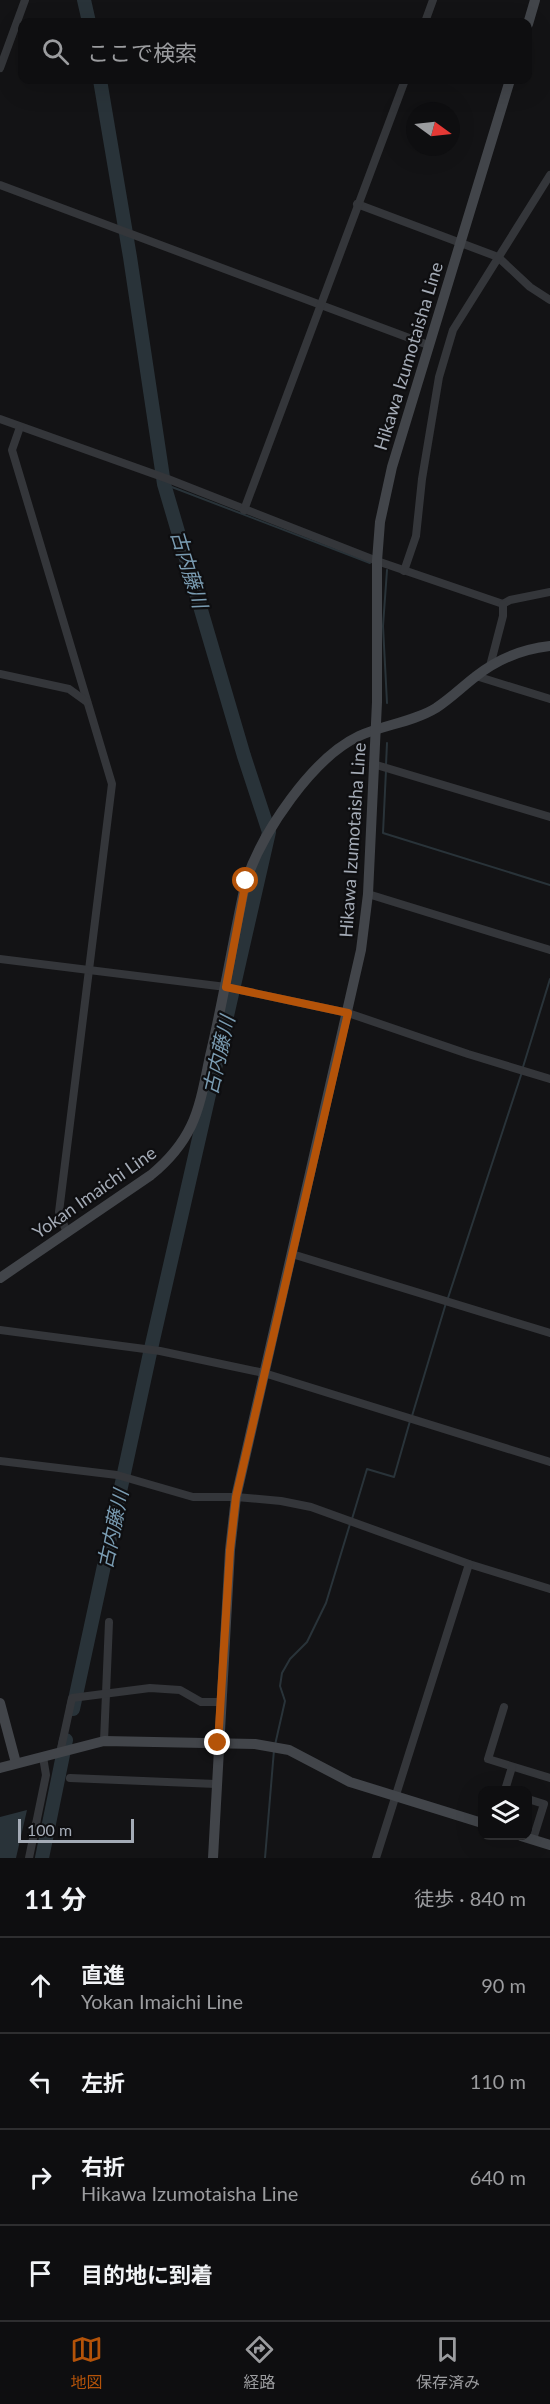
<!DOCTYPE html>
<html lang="ja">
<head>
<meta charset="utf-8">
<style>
  :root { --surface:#0e0e10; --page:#1c1c1e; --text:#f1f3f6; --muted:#9b9c9f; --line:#2e2e30; --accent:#b45309 }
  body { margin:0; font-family:Lato,"Noto Sans JP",sans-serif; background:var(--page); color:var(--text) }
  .controls { position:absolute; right:18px; bottom:18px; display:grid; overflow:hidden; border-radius:12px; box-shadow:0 6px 24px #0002 }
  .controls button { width:54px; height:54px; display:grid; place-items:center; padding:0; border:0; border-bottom:2px solid var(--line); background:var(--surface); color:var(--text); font:30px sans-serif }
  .compass { position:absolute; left:406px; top:102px; width:54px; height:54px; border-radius:50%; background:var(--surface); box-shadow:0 6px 24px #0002; rotate:105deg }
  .scale { position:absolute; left:18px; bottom:15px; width:116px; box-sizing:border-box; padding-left:6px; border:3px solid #a4abb6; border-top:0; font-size:16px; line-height:21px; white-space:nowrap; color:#a4abb6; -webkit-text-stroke:4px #0e0e10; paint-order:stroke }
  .stop { position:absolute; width:18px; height:18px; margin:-14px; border:4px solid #b45309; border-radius:50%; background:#fff }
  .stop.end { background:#b45309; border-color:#fff; box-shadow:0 2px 6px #0008 }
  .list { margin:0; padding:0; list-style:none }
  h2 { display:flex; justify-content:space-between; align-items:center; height:78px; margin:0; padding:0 24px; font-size:26px }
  h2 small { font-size:20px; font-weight:400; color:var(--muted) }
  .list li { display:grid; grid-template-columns:39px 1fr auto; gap:18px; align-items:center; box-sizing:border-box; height:96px; padding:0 24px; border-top:2px solid var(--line) }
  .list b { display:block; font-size:22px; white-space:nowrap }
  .list p { margin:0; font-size:20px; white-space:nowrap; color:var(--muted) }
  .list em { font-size:20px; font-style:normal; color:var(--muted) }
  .icon { flex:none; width:33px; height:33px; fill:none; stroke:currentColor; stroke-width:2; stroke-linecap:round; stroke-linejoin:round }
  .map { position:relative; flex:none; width:550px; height:1858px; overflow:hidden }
  .search { position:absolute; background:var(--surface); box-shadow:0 6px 24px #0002; left:18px; right:18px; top:18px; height:66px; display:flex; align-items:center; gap:15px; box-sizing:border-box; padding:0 21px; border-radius:12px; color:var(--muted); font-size:22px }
  .sheet { height:462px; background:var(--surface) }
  nav { display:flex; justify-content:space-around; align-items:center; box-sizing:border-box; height:84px; border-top:2px solid var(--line); background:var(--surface); font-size:16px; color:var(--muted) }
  nav a { display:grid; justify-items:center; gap:3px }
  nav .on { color:var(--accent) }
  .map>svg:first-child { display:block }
  .water { fill:#293339 }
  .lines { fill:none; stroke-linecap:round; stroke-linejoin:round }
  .stream { stroke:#293339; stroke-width:2 }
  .river { stroke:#293339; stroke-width:14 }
  .street { stroke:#34363a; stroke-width:8 }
  .secondary { stroke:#42454a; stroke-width:10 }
  .route { stroke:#b45309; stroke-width:8 }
  .labels { text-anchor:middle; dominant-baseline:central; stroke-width:4.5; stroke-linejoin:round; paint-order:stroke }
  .street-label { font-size:18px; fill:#a4abb6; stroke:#0e0e10 }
  .water-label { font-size:20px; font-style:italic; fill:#7a9cb2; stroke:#0e0e10 }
</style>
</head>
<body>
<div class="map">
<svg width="550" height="1858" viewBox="0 0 550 1858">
  <rect width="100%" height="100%" fill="#131315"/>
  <polygon class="water" points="27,1810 16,1858 0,1858 0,1817"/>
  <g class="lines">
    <g class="stream">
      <polyline points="164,484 370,563"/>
      <polyline points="387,570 383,626 387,703"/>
      <polyline points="386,765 387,743"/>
      <polyline points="386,770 383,833 550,885"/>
      <polyline points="523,1067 550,979"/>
      <polyline points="448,1298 522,1072"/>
      <polyline points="412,1416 446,1303"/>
      <polyline points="352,1519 367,1469 394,1477 410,1421"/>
      <polyline points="275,1745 285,1701 280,1686 282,1673 290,1659 307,1642 326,1603 350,1524"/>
      <polyline points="265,1858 274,1750"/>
    </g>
    <g class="river">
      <polyline points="84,0 89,22"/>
      <polyline points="73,1709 150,1353 269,832 244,756 164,484 130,257 100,80"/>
      <polyline points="42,1858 66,1740"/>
    </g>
    <g class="street">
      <polyline points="425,22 433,0"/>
      <polyline points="0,68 25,0"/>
      <polyline points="0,185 428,345"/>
      <polyline points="357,204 498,257 530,287 550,300"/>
      <polyline points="0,419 168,479 377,561 503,604"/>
      <polyline points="20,427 12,450 112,784 59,1212 67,1233"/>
      <polyline points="244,510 405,80"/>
      <polyline points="404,571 416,536 422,479 439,377 453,330 550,175"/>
      <polyline points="503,604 510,600 550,592"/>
      <polyline points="490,666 503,616 503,604"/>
      <polyline points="0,674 69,689 87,702"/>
      <polyline points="476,676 550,699"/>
      <polyline points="373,764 550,817"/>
      <polyline points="368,894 550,950"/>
      <polyline points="0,959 226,987 348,1013 468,1054 550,1079"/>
      <polyline points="292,1254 550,1333"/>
      <polyline points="0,1330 160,1351 264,1373 550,1462"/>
      <polyline points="0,1461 117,1475 193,1497 236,1497 281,1501 311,1507 469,1564 550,1589"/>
      <polyline points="504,1707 488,1759 550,1778"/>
      <polyline points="104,1741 109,1622"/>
      <polyline points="60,1753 72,1698 150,1688 180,1690 201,1702 220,1702"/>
      <polyline points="70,1778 216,1784"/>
      <polyline points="505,1790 512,1767"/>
      <polyline points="528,1799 544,1804 533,1839"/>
      <polyline points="29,1858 46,1775 43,1757"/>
      <polyline points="376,1858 469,1564"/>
    </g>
    <g class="secondary">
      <polyline points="528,24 535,0"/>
      <path d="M0,1278L151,1175C168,1161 181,1147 191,1126C201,1105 205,1079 210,1056C224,998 233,939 246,881C262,833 312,758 359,736C383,725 413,722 436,708C450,699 462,687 475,677C496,660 523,649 550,646"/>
      <polyline points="0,1703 16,1763"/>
      <polyline points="0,1768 104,1741 255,1744 289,1750 350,1782 482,1823"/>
      <polyline points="521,1836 550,1845"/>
      <polyline points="213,1858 230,1550 236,1497 361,950 368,894 377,702 377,561 380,522 392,467 510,80"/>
    </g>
  </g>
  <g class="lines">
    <polyline class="route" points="218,1743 230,1550 236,1497 348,1013 226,987 246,881"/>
  </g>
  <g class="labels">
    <g class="street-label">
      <text transform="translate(408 356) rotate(-73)">Hikawa Izumotaisha Line</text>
      <text transform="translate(352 840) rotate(-86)">Hikawa Izumotaisha Line</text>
      <text transform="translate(94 1192) rotate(-35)">Yokan Imaichi Line</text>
    </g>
    <g class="water-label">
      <text transform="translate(190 569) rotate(73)">古内藤川</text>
      <text transform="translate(218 1055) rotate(-77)">古内藤川</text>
      <text transform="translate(112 1529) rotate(-78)">古内藤川</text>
    </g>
  </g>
</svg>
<div class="controls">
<button><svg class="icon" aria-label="layers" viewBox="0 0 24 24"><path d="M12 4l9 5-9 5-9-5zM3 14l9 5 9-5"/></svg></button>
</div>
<svg class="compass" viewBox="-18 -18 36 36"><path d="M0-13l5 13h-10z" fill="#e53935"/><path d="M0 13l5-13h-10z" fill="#9b9c9f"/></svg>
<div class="scale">100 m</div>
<div class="stop" style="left:246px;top:881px"></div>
<div class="stop end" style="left:218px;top:1743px"></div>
<div class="search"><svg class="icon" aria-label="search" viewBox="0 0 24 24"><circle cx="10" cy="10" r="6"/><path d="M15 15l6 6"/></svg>ここで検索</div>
</div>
<section class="sheet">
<h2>11 分<small>徒歩 · 840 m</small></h2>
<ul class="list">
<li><svg class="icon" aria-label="ahead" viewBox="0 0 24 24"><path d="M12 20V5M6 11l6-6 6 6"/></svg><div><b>直進</b><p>Yokan Imaichi Line</p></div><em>90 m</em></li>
<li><svg class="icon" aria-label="left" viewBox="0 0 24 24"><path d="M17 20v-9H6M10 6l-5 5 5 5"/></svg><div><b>左折</b></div><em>110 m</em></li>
<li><svg class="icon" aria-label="right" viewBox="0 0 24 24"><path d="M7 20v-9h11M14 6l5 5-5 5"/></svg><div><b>右折</b><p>Hikawa Izumotaisha Line</p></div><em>640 m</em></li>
<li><svg class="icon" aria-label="arrive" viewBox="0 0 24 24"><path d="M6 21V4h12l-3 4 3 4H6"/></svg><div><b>目的地に到着</b></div></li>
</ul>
</section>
<nav>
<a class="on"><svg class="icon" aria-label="map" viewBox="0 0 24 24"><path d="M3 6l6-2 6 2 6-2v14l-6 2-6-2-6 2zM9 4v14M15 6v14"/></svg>地図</a>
<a><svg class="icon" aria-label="directions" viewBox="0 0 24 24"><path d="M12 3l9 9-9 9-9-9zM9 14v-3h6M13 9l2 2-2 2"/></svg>経路</a>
<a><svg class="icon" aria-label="saved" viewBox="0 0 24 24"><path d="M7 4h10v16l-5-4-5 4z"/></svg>保存済み</a>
</nav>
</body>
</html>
